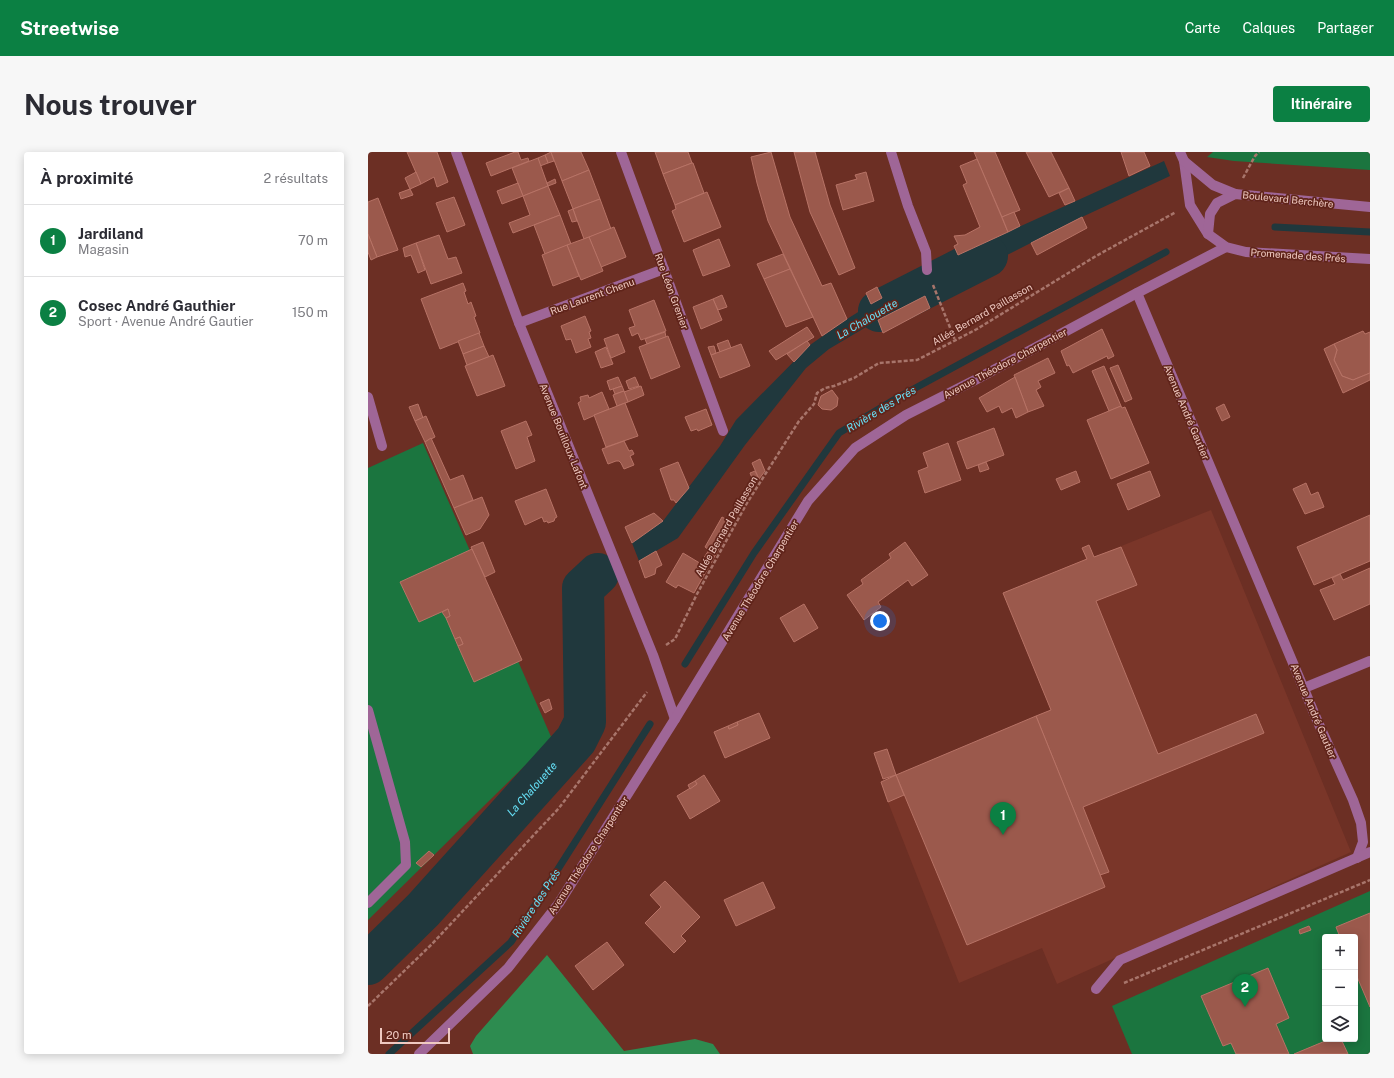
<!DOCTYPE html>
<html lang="fr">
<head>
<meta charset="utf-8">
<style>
  :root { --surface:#fff; --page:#f7f7f7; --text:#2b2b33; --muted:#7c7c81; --line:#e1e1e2; --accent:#0b8043 }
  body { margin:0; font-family:"Public Sans",sans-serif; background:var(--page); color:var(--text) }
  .controls { position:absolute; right:12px; bottom:12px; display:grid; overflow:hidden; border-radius:4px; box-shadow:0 2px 10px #0003 }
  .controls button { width:36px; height:36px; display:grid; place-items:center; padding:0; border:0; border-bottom:1px solid var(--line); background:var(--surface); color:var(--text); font:20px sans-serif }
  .scale { position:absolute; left:12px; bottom:10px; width:70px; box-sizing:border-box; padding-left:4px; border:2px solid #efc9c1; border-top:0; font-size:11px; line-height:14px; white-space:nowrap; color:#efc9c1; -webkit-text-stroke:3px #60241a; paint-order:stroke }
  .you { position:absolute; left:512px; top:469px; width:14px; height:14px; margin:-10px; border:3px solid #fff; border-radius:50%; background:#1a73e8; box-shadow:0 0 0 6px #1a73e833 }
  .badge { display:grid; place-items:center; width:26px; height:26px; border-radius:50%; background:var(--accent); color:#fff; font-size:13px; font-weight:700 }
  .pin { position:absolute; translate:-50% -33px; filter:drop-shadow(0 1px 2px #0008) }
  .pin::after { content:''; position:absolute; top:21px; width:14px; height:12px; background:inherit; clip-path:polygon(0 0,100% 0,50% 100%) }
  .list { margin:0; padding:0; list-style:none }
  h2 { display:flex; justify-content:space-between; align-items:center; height:52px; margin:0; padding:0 16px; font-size:17px }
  h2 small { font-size:13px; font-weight:400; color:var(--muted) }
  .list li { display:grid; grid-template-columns:26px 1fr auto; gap:12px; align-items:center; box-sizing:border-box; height:72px; padding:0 16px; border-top:1px solid var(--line) }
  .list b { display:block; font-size:15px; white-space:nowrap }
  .list p { margin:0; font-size:13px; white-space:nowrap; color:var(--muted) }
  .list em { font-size:13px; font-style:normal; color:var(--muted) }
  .icon { flex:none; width:22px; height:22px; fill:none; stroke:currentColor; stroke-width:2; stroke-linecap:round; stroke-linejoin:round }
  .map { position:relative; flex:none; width:1002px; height:902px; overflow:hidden; border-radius:4px }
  header { display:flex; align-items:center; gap:24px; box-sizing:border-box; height:56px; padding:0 20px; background:var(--accent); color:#fff }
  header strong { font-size:19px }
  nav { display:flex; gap:22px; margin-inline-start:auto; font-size:14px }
  .intro { display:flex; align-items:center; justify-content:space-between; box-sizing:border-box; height:96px; padding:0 24px }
  h1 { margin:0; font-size:28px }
  .button { padding:10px 18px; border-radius:4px; background:var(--accent); color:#fff; font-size:14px; font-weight:700 }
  main { display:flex; gap:24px; padding:0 24px }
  aside { flex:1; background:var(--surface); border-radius:4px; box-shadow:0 2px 10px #0003 }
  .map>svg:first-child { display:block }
  .built { fill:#7a3629 }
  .green { fill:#1b753f; fill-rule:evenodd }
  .forest { fill:#2d8c50 }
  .water { fill:#20383d }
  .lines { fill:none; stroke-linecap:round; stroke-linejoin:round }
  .stream { stroke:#20383d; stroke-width:7 }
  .river { stroke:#20383d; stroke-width:42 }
  .building { fill:#9b594c; stroke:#b77366 }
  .path { stroke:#a8756b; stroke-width:2.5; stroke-dasharray:4 2; stroke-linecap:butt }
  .minor { stroke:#9f6697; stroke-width:10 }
  .labels { text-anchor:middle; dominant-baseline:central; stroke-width:3.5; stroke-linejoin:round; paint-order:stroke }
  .street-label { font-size:10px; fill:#efc9c1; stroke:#60241a }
  .water-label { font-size:11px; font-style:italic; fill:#66e1f8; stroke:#60241a }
</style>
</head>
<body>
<header>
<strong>Streetwise</strong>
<nav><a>Carte</a><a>Calques</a><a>Partager</a></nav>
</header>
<div class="intro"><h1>Nous trouver</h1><a class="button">Itinéraire</a></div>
<main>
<aside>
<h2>À proximité<small>2 résultats</small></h2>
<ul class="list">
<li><span class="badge">1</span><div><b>Jardiland</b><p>Magasin</p></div><em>70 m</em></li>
<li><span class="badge">2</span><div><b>Cosec André Gauthier</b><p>Sport · Avenue André Gautier</p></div><em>150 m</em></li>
</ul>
</aside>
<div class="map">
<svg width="1002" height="902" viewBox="0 0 1002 902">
  <rect width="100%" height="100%" fill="#6c2f24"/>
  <polygon class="built" points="843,358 983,700 689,832 674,796 591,831 520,650 513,630 683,558 635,441 718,407 714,396 721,393 726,405"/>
  <g class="green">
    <polygon points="845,0 1002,0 1002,18 866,9 839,5"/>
    <polygon points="55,291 184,587 0,768 0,316"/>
    <path d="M1002,739V902H764L744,854ZM957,785H987V887H957Z"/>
  </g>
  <polygon class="forest" points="179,803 256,899 327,887 345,892 352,902 105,902 102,894 108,884"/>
  <g class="water">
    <polygon points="796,9 802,24 714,65 570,138 562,118 609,94"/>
    <polygon points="558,123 564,140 510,168 461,197 438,216 377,293 310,386 271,409 264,391 295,369 352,294 368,268 442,193 479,167 503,152"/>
  </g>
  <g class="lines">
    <g class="stream">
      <polyline points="907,75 1002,80"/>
      <polyline points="317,512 386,401 471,281 529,246 798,100"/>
      <polyline points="21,902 143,790 157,769 282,572"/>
    </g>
    <g class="river">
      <polyline points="511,159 619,104"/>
      <path id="s1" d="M0,812L55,758L208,588L217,570L215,436L230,422"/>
    </g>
  </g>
  <g class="building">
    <polygon points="39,0 69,0 80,30 69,35 66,25 53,32"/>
    <polygon points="147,0 150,0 153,8 160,6 161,9 123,24 118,11"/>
    <polygon points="183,0 186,9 180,11 177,3"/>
    <polygon points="183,0 213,0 221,18 194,29"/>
    <polygon points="287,0 320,0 324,11 295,22"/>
    <polygon points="403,0 422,65 454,134 463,131 479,167 454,184 400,69 389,31 383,5"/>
    <polygon points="426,0 447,0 462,53 487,116 471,123 442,60"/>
    <polygon points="606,0 627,0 652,58 634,65"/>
    <polygon points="658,0 683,0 701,36 681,45"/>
    <polygon points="753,0 776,0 782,14 761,24"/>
    <polygon points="177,3 180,11 172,14 170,6"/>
    <polygon points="170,6 180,34 155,44 144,16"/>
    <polygon points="609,7 640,80 590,103 586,94 590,92 586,84 597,83 612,75 595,33 599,31 592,14"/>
    <polygon points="324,11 325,11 336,41 307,53 295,22"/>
    <polygon points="221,18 232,47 205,57 194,29"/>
    <polygon points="48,20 53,32 42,37 37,26"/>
    <polygon points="498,20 506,49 475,58 468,33 489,27 487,23"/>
    <polygon points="187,27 188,31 180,34 179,31"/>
    <polygon points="150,31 155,44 134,52 129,39"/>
    <polygon points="180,34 192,63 145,81 141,71 162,63 155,44"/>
    <polygon points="701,36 707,49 697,53 691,41"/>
    <polygon points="42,37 45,43 33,47 31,41"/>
    <polygon points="339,40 353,75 316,90 304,59 308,57 307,53"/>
    <polygon points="86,45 97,73 79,80 68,51"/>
    <polygon points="10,46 30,98 9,105 0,82 0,50"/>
    <polygon points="232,47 243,77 216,87 205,57"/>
    <polygon points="205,57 209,69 204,70 200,59"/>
    <polygon points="646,60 652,74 640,80 634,65"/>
    <polygon points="192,63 203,92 177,102 166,73"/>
    <polygon points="714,65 719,76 669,103 663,91"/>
    <polygon points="246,75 258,105 233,115 221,85"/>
    <polygon points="0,82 9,105 3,108 0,100"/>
    <polygon points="71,83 80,107 88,105 94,121 63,132 48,91"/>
    <polygon points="221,85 235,119 213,128 199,93"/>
    <polygon points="351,87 362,114 335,124 325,98"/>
    <polygon points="48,91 57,118 50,121 43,103 37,105 35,96"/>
    <polygon points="199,93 211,124 185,134 174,103"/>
    <polygon points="415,102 422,117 396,127 389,112"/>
    <polygon points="422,117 445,165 418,175 396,127"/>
    <polygon points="95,131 98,139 96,140 100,152 103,150 108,164 106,165 112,181 72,197 53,147"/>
    <polygon points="509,135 514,146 503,152 498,141"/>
    <polygon points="354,143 359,155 350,158 345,147"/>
    <polygon points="557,144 562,156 515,181 510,168"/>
    <polygon points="345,147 354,168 333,177 325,155"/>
    <polygon points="286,148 298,179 273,188 270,181 264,184 261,176 267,174 261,158"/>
    <polygon points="217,164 223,179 221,180 223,186 220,187 223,195 208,201 203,187 198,188 193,174"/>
    <polygon points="439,175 446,185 408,208 401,199"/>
    <polygon points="734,177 746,204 740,207 739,204 705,221 701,213 699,214 693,199"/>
    <polygon points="995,179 997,182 1002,180 1002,221 985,228 974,224 966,208 969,198 966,192"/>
    <polygon points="297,180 298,185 279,192 277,187"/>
    <polygon points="111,181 116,194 95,202 90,189"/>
    <polygon points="250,182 257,200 243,206 236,187"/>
    <polygon points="300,184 312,215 283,227 271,195"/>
    <polygon points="360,188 363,196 352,200 349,192"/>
    <polygon points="439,189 442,193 426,210 419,202"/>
    <polygon points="373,192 382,214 352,226 343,203"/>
    <polygon points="966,192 969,198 966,208 974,224 985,228 1002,221 1002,228 975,241 956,197"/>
    <polygon points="116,194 121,205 99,213 95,202"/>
    <polygon points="346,194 348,201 343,203 340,195"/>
    <polygon points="238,195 245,212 233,216 227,200"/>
    <polygon points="125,203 137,234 109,244 97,214"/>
    <polygon points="680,206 687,221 670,229 673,235 668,238 676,254 660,260 646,223"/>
    <polygon points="750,213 764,247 757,250 742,216"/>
    <polygon points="736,214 753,254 741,259 724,219"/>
    <polygon points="250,225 254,234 242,238 239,229"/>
    <polygon points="267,225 271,234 261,237 258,229"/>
    <polygon points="647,225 660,260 648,266 644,256 634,261 631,254 619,260 611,246"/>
    <polygon points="254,234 256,239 247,242 245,237"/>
    <polygon points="273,234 276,243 260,250 256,240"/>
    <polygon points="464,238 470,246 469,254 463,258 454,257 450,253 453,244"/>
    <polygon points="256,239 260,250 249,254 245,243"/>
    <polygon points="234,240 241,257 216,268 210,251 213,249 212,245 220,243 221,246"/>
    <polygon points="257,251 270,284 238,295 226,263"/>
    <polygon points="50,252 55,266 47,269 41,255"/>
    <polygon points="856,252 862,265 854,269 848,256"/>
    <polygon points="753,254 754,256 757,255 781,311 743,327 719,268"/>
    <polygon points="338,257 344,273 330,279 329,277 323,279 317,265"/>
    <polygon points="58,264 67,285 57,290 47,269"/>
    <polygon points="158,269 164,283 159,285 167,309 148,317 133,279"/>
    <polygon points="626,276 636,303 599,317 589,290"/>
    <polygon points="63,286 82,328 95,323 105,348 86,356 57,290"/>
    <polygon points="256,289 261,299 264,298 266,302 262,304 266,313 256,317 253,311 251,309 248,309 240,312 234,297"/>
    <polygon points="580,291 593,328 557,341 550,319 560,315 555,301"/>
    <polygon points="392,307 397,319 391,327 384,311"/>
    <polygon points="310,310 321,336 308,351 306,348 303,348 292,317"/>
    <polygon points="618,310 621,317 612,320 610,313"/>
    <polygon points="387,319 391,327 387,333 382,321"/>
    <polygon points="708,319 712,330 693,338 688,327"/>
    <polygon points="782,319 792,344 760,358 749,332"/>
    <polygon points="938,331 943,343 950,340 956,355 937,362 925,337"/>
    <polygon points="178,337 189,365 187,366 186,369 180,371 179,369 176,370 174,365 157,373 147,349"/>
    <polygon points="114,345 121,363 112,377 98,383 86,356"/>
    <polygon points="286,361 295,369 264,391 257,375"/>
    <polygon points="1002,363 1002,409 946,433 929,395"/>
    <polygon points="354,365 365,371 343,411 335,407 341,398 337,395"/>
    <polygon points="115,390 127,420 117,425 103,395"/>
    <polygon points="537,390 560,423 544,434 540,428 510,450 513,455 496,468 479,443 495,432 493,428 523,406 521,402"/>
    <polygon points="721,393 726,405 753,395 769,433 728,449 790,602 888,562 896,581 715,655 741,720 732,723 668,564 683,558 635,441 719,407 714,396"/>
    <polygon points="104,397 154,508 106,530 90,494 95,492 92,485 87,487 78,466 82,464 80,457 51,470 32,430"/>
    <polygon points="288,399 294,413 288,416 287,422 277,426 271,409"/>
    <polygon points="315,401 340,416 326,441 310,433 308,436 298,430"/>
    <polygon points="1002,416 1002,452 966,468 952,438 967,432 964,426 972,422 975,428"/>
    <polygon points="436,452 450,476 426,490 412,466"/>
    <polygon points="80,457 82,464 78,466 74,460"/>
    <polygon points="92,485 95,492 90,494 87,487"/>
    <polygon points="181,547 184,557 177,561 172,551"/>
    <polygon points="391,561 402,586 357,606 346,580 360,574 361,577 370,573 369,570"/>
    <polygon points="668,564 737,735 599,793 528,623"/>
    <polygon points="369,570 370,573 361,577 360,574"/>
    <polygon points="519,597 528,623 515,627 506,601"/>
    <polygon points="336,623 352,649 322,667 309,644 329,632 327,629"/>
    <polygon points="528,623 536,643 520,650 513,630"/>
    <polygon points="327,629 329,632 322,637 320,633"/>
    <polygon points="61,699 66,703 53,715 48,711"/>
    <polygon points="297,729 332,765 313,784 318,789 306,801 277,771 293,755 282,743"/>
    <polygon points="395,730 407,756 368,774 356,748"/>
    <polygon points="1002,761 1002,855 987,820 987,785 972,785 968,775"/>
    <polygon points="941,774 943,778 932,782 931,778"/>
    <polygon points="239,790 256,813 225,838 207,814"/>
    <polygon points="900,816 921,866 908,872 921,902 868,902 863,891 855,894 833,844"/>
    <polygon points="962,887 973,887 980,902 926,902"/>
  </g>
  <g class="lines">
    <g class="path">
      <polyline points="875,26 887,4 891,0"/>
      <polyline points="565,133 587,188"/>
      <polyline points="298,493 307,487 329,442 379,351 431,269 446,252 449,241 457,236 466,234 486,226 511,211 549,208 609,177 728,104 808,60"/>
      <polyline points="756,831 1002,728"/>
      <polyline points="0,854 64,792 191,656 279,540"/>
    </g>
    <g class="minor">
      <polyline points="88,0 151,171 285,503 307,567"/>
      <polyline points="253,0 355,279"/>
      <polyline points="523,0 540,54 558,100 559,118"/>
      <polyline points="812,0 816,9 822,53 840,82 858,95 878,100 1002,107"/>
      <polyline points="816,9 845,33 867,42"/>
      <polyline points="840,82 842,62 849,51 867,42 1002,55"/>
      <polyline points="769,141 949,568 985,648 993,671 995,690 989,706"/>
      <polyline points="151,171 296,117"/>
      <polyline points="0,245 14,294"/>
      <polyline points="936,536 1002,509"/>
      <polyline points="0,558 37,690 38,713 0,751"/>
      <polyline points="728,837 752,808 1002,700"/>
      <polyline points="51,902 140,816 191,751 307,567 440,349 487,296 538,263 607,228 769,141 858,95"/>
    </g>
  </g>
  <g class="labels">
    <g class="street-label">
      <text transform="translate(920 47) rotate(6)">Boulevard Berchère</text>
      <text transform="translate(930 103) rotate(4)">Promenade des Prés</text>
      <text transform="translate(304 139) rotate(70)">Rue Léon Grenier</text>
      <text transform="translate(224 144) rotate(-20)">Rue Laurent Chenu</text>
      <text transform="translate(614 162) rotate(-30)">Allée Bernard Paillasson</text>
      <text transform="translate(637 211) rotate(-28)">Avenue Théodore Charpentier</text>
      <text transform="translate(819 260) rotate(67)">Avenue André Gautier</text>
      <text transform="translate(196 284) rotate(68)">Avenue Bouilloux Lafont</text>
      <text transform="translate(358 374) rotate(-60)">Allée Bernard Paillasson</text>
      <text transform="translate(392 428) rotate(-59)">Avenue Théodore Charpentier</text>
      <text transform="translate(946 559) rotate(67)">Avenue André Gautier</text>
      <text transform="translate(220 703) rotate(-57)">Avenue Théodore Charpentier</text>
    </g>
    <g class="water-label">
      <text transform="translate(499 167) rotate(-30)">La Chalouette</text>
      <text transform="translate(513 257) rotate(-31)">Rivière des Prés</text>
      <text stroke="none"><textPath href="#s1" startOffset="240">La Chalouette</textPath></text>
      <text transform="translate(168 751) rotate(-57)">Rivière des Prés</text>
    </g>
  </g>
</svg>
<div class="controls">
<button>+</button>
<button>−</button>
<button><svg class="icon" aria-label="layers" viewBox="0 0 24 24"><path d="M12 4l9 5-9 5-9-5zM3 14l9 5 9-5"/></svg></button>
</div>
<div class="scale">20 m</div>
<div class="you"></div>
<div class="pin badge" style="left:635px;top:683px">1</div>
<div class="pin badge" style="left:877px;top:855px">2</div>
</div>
</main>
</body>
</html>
